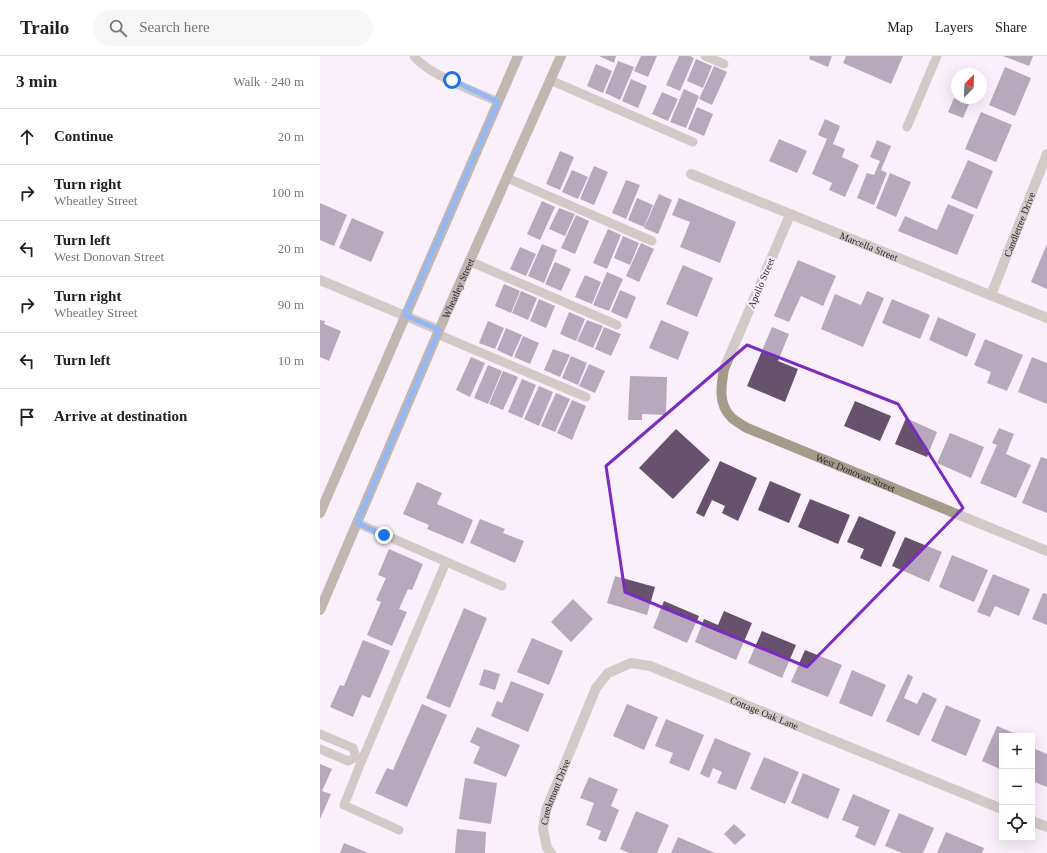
<!DOCTYPE html>
<html lang="en">
<head>
<meta charset="utf-8">
<style>
  :root { --surface:#fff; --page:#f6f6f6; --text:#222; --muted:#767676; --line:#e0e0e0 }
  body { margin:0; font-family:Georgia,serif; background:var(--page); color:var(--text) }
  .controls { position:absolute; right:12px; bottom:12px; display:grid; overflow:hidden; border-radius:0px; box-shadow:0 4px 16px #0002 }
  .controls button { width:36px; height:36px; display:grid; place-items:center; padding:0; border:0; border-bottom:1px solid var(--line); background:var(--surface); color:var(--text); font:20px sans-serif }
  .compass { position:absolute; left:631px; top:12px; width:36px; height:36px; border-radius:50%; background:var(--surface); box-shadow:0 4px 16px #0002; rotate:23deg }
  .stop { position:absolute; width:12px; height:12px; margin:-9px; border:3px solid #1a73e8; border-radius:50%; background:#fff }
  .stop.end { background:#1a73e8; border-color:#fff; box-shadow:0 1px 4px #0008 }
  .list { margin:0; padding:0; list-style:none }
  h2 { display:flex; justify-content:space-between; align-items:center; height:52px; margin:0; padding:0 16px; font-size:17px }
  h2 small { font-size:13px; font-weight:400; color:var(--muted) }
  .list li { display:grid; grid-template-columns:26px 1fr auto; gap:12px; align-items:center; box-sizing:border-box; height:56px; padding:0 16px; border-top:1px solid var(--line) }
  .list b { display:block; font-size:15px; white-space:nowrap }
  .list p { margin:0; font-size:13px; white-space:nowrap; color:var(--muted) }
  .list em { font-size:13px; font-style:normal; color:var(--muted) }
  .icon { flex:none; width:22px; height:22px; fill:none; stroke:currentColor; stroke-width:2; stroke-linecap:round; stroke-linejoin:round }
  .map { position:relative; flex:none; width:727px; height:797px; overflow:hidden }
  header { display:flex; align-items:center; gap:24px; box-sizing:border-box; height:56px; padding:0 20px; background:var(--surface); border-bottom:1px solid var(--line) }
  header strong { font-size:19px }
  nav { display:flex; gap:22px; margin-inline-start:auto; font-size:14px }
  .search { width:280px; height:36px; background:var(--page); display:flex; align-items:center; gap:10px; box-sizing:border-box; padding:0 14px; border-radius:22px; color:var(--muted); font-size:15px }
  main { display:flex }
  aside { flex:1; background:var(--surface) }
  .map>svg:first-child { display:block }
  .building { fill:#68506f }
  .lines { fill:none; stroke-linecap:round; stroke-linejoin:round }
  .service { stroke:#a49b8a; stroke-width:9 }
  .minor { stroke:#a49b8a; stroke-width:10 }
  .secondary { stroke:#7e7058; stroke-width:10 }
  .route { stroke:#1a73e8; stroke-width:5 }
  .marked { fill:none; stroke:#7b2cbf; stroke-width:3; stroke-linejoin:round }
  .labels { text-anchor:middle; dominant-baseline:central; stroke-width:4; stroke-linejoin:round; paint-order:stroke }
  .street-label { font-size:10px; fill:#2b222e; stroke:#faf0fc }
</style>
</head>
<body>
<header>
<strong>Trailo</strong>
<div class="search"><svg class="icon" aria-label="search" viewBox="0 0 24 24"><circle cx="10" cy="10" r="6"/><path d="M15 15l6 6"/></svg>Search here</div>
<nav><a>Map</a><a>Layers</a><a>Share</a></nav>
</header>
<main>
<aside>
<h2>3 min<small>Walk · 240 m</small></h2>
<ul class="list">
<li><svg class="icon" aria-label="ahead" viewBox="0 0 24 24"><path d="M12 20V5M6 11l6-6 6 6"/></svg><div><b>Continue</b></div><em>20 m</em></li>
<li><svg class="icon" aria-label="right" viewBox="0 0 24 24"><path d="M7 20v-9h11M14 6l5 5-5 5"/></svg><div><b>Turn right</b><p>Wheatley Street</p></div><em>100 m</em></li>
<li><svg class="icon" aria-label="left" viewBox="0 0 24 24"><path d="M17 20v-9H6M10 6l-5 5 5 5"/></svg><div><b>Turn left</b><p>West Donovan Street</p></div><em>20 m</em></li>
<li><svg class="icon" aria-label="right" viewBox="0 0 24 24"><path d="M7 20v-9h11M14 6l5 5-5 5"/></svg><div><b>Turn right</b><p>Wheatley Street</p></div><em>90 m</em></li>
<li><svg class="icon" aria-label="left" viewBox="0 0 24 24"><path d="M17 20v-9H6M10 6l-5 5 5 5"/></svg><div><b>Turn left</b></div><em>10 m</em></li>
<li><svg class="icon" aria-label="arrive" viewBox="0 0 24 24"><path d="M6 21V4h12l-3 4 3 4H6"/></svg><div><b>Arrive at destination</b></div></li>
</ul>
</aside>
<div class="map">
<svg width="727" height="797" viewBox="0 0 727 797">
  <rect width="100%" height="100%" fill="#faf0fc"/>
  <g class="building">
    <polygon points="279,0 296,0 294,7"/>
    <polygon points="321,0 337,0 328,21 314,15"/>
    <polygon points="359,0 370,0 374,2 360,35 346,29"/>
    <polygon points="490,0 512,0 508,11 489,3"/>
    <polygon points="526,0 583,0 571,28 523,7"/>
    <polygon points="683,0 713,0 709,10"/>
    <polygon points="376,3 392,10 383,32 367,25"/>
    <polygon points="298,5 314,11 300,44 285,37"/>
    <polygon points="276,8 292,15 283,37 267,30"/>
    <polygon points="394,10 407,16 392,49 379,43"/>
    <polygon points="685,11 711,22 695,60 669,49"/>
    <polygon points="311,23 327,30 318,52 302,45"/>
    <polygon points="364,33 379,40 366,72 350,66"/>
    <polygon points="342,36 358,43 348,65 332,58"/>
    <polygon points="634,42 649,48 643,62 628,56"/>
    <polygon points="377,51 393,58 384,80 368,73"/>
    <polygon points="661,56 692,69 676,106 645,93"/>
    <polygon points="505,63 520,70 513,88 525,93 522,101 539,109 525,141 509,134 512,127 492,118 507,83 498,79"/>
    <polygon points="459,83 487,95 477,117 449,105"/>
    <polygon points="557,84 571,90 561,114 567,117 554,149 537,142 547,117 554,119 560,105 550,101"/>
    <polygon points="240,95 254,101 240,134 226,128"/>
    <polygon points="648,104 673,115 657,153 631,142"/>
    <polygon points="274,110 288,116 274,149 260,143"/>
    <polygon points="252,114 268,121 258,143 242,136"/>
    <polygon points="570,117 591,126 576,161 556,152"/>
    <polygon points="306,124 320,129 306,163 292,157"/>
    <polygon points="339,138 352,144 338,178 324,172"/>
    <polygon points="317,142 333,149 324,171 308,164"/>
    <polygon points="359,142 416,166 400,207 360,191 370,166 352,159"/>
    <polygon points="222,145 235,151 220,184 207,178"/>
    <polygon points="0,147 27,159 14,190 0,184"/>
    <polygon points="628,148 654,159 637,199 578,175 585,160 617,174"/>
    <polygon points="239,152 255,158 245,180 229,173"/>
    <polygon points="256,159 269,165 255,198 241,192"/>
    <polygon points="32,162 64,176 51,206 19,192"/>
    <polygon points="288,173 301,179 287,213 273,207"/>
    <polygon points="303,180 319,187 310,209 294,202"/>
    <polygon points="321,187 334,193 319,226 306,220"/>
    <polygon points="222,188 237,194 224,227 208,220"/>
    <polygon points="727,188 727,233 711,226"/>
    <polygon points="200,191 216,198 206,220 190,213"/>
    <polygon points="478,204 516,220 503,250 481,240 469,266 454,260"/>
    <polygon points="235,206 251,213 241,235 225,228"/>
    <polygon points="363,209 393,222 377,261 346,248"/>
    <polygon points="287,216 303,223 289,255 273,249"/>
    <polygon points="265,219 281,226 272,248 255,241"/>
    <polygon points="184,228 200,235 191,257 175,250"/>
    <polygon points="300,234 316,241 307,263 291,256"/>
    <polygon points="201,235 217,242 208,264 192,257"/>
    <polygon points="547,235 564,242 543,291 501,273 515,238 541,249"/>
    <polygon points="219,243 235,250 226,272 210,265"/>
    <polygon points="572,243 610,259 600,283 562,267"/>
    <polygon points="249,256 265,263 256,285 240,278"/>
    <polygon points="618,261 656,278 647,301 609,284"/>
    <polygon points="0,264 5,265 4,268 21,275 9,305 0,301"/>
    <polygon points="267,264 283,270 273,292 257,285"/>
    <polygon points="341,264 369,276 358,304 329,292"/>
    <polygon points="168,265 184,272 175,293 159,287"/>
    <polygon points="284,271 301,278 291,300 275,293"/>
    <polygon points="452,271 469,278 458,305 478,313 465,346 427,330"/>
    <polygon points="186,272 202,279 192,301 177,294"/>
    <polygon points="203,280 219,287 210,308 194,301"/>
    <polygon points="665,283 703,299 687,335 667,327 671,316 654,309"/>
    <polygon points="233,293 250,299 240,321 224,314"/>
    <polygon points="251,300 267,307 258,329 242,322"/>
    <polygon points="151,301 165,307 150,341 136,334"/>
    <polygon points="712,301 727,307 727,348 698,336"/>
    <polygon points="269,308 285,315 275,337 259,330"/>
    <polygon points="168,309 182,315 168,348 154,342"/>
    <polygon points="183,315 198,321 183,354 169,348"/>
    <polygon points="310,320 347,321 346,359 322,358 322,364 308,364"/>
    <polygon points="202,323 216,329 202,362 188,356"/>
    <polygon points="219,330 233,336 219,370 204,363"/>
    <polygon points="236,337 250,343 235,376 221,370"/>
    <polygon points="252,344 266,350 252,384 237,377"/>
    <polygon points="535,345 571,360 560,385 524,370"/>
    <polygon points="586,362 617,376 607,401 575,388"/>
    <polygon points="679,372 694,378 686,398 711,409 696,442 660,427 677,389 672,387"/>
    <polygon points="356,373 390,404 353,443 319,412"/>
    <polygon points="630,377 664,391 651,422 617,407"/>
    <polygon points="721,401 727,403 727,457 702,447"/>
    <polygon points="400,405 437,422 418,465 402,457 405,450 392,444 384,461 376,457"/>
    <polygon points="450,425 481,438 469,467 438,454"/>
    <polygon points="97,426 122,437 117,448 153,464 143,488 107,473 109,469 83,458"/>
    <polygon points="490,443 530,459 518,488 478,471"/>
    <polygon points="539,460 576,476 561,511 540,502 544,493 527,486"/>
    <polygon points="160,463 185,473 183,477 204,485 195,507 150,487"/>
    <polygon points="585,481 622,496 609,526 572,510"/>
    <polygon points="69,493 103,508 92,534 88,533 79,553 87,556 72,590 47,579 61,546 56,544 66,522 58,519"/>
    <polygon points="632,499 668,514 654,546 619,531"/>
    <polygon points="673,518 710,533 699,560 675,550 670,561 657,556"/>
    <polygon points="295,520 335,531 327,559 287,547"/>
    <polygon points="723,537 727,538 727,569 712,563"/>
    <polygon points="253,543 273,563 251,586 231,566"/>
    <polygon points="344,545 379,560 367,587 333,572"/>
    <polygon points="144,552 167,562 130,652 106,642"/>
    <polygon points="404,555 432,567 416,604 375,586 384,563 398,569"/>
    <polygon points="442,575 476,589 462,622 428,607"/>
    <polygon points="212,582 243,595 229,629 197,616"/>
    <polygon points="43,584 70,595 50,642 42,639 33,661 10,651 20,629 24,630"/>
    <polygon points="485,594 522,609 508,641 471,626"/>
    <polygon points="164,613 180,618 175,634 159,629"/>
    <polygon points="532,614 566,629 552,661 519,647"/>
    <polygon points="588,618 593,621 584,642 597,648 603,636 617,643 599,680 566,665"/>
    <polygon points="191,625 224,638 208,676 171,660 177,645 182,647"/>
    <polygon points="102,648 127,659 87,751 55,737 67,712 73,714"/>
    <polygon points="307,648 338,661 324,694 293,680"/>
    <polygon points="626,649 661,664 646,700 611,685"/>
    <polygon points="346,663 384,679 369,715 349,707 353,697 335,690"/>
    <polygon points="677,670 701,680 682,680 682,714 662,705"/>
    <polygon points="157,671 200,689 186,721 153,707 160,691 150,686"/>
    <polygon points="395,682 431,697 416,734 397,727 402,716 393,712 389,722 380,718"/>
    <polygon points="715,693 727,698 727,731 712,725 712,700"/>
    <polygon points="444,701 479,716 465,748 430,733"/>
    <polygon points="0,708 12,713 2,735 11,738 0,763"/>
    <polygon points="483,717 520,733 508,763 471,747"/>
    <polygon points="269,721 298,733 291,750 299,754 286,786 278,783 281,775 266,769 274,747 260,742"/>
    <polygon points="145,722 177,727 171,768 139,763"/>
    <polygon points="533,738 570,754 555,790 535,781 539,771 522,764"/>
    <polygon points="316,755 349,769 337,797 309,797 300,793"/>
    <polygon points="579,757 614,772 603,797 582,797 565,790"/>
    <polygon points="414,768 426,779 415,789 404,778"/>
    <polygon points="137,773 166,776 165,797 135,797"/>
    <polygon points="626,776 664,792 662,797 617,797"/>
    <polygon points="358,781 395,797 351,797"/>
    <polygon points="24,787 48,797 20,797"/>
  </g>
  <g class="lines">
    <g class="service">
      <path d="M94,0C107,18 156,36 178,46"/>
      <polyline points="385,0 404,8"/>
      <polyline points="230,24 373,86"/>
      <polyline points="587,71 617,0"/>
      <polyline points="187,122 332,185"/>
      <polyline points="149,205 297,269"/>
      <polyline points="117,278 266,341"/>
      <polyline points="37,467 182,530"/>
      <polyline points="0,678 33,692 36,701"/>
      <polyline points="0,693 28,705 36,701 42,704 126,506"/>
      <polyline points="42,704 24,749 79,774"/>
    </g>
    <g class="minor">
      <path id="s1" d="M371,118L727,262"/>
      <path id="s2" d="M470,159L404,313C401,330 398,348 411,361C415,365 422,369 427,372L727,495"/>
      <polyline points="0,224 119,274"/>
      <path id="s3" d="M671,239L727,98"/>
      <polyline points="712,765 727,771"/>
      <path id="s4" d="M231,797L227,792L223,773L226,754L276,632L288,617L311,607L330,610L682,753"/>
    </g>
    <g class="secondary">
      <polyline points="0,457 198,0"/>
      <path id="s5" d="M0,554L119,274L241,0"/>
    </g>
  </g>
  <g class="lines">
    <polyline class="route" points="64,479 37,467 119,274 85,259 178,46 132,24"/>
  </g>
  <path d="M0 0H727V797H0ZM427,289L578,348L643,452L487,611L305,536L286,410Z" fill="#faf0fc" fill-opacity=".55" fill-rule="evenodd"/>
  <path class="marked" d="M427,289L578,348L643,452L487,611L305,536L286,410Z"/>
  <g class="labels">
    <g class="street-label">
      <text stroke="none"><textPath href="#s3" startOffset="76">Candletree Drive</textPath></text>
      <text stroke="none"><textPath href="#s1" startOffset="192">Marcella Street</textPath></text>
      <text transform="translate(441 227) rotate(-67)">Apollo Street</text>
      <text stroke="none"><textPath href="#s5" startOffset="350">Wheatley Street</textPath></text>
      <text stroke="none"><textPath href="#s2" startOffset="355">West Donovan Street</textPath></text>
      <text stroke="none"><textPath href="#s4" startOffset="364">Cottage Oak Lane</textPath></text>
      <text stroke="none"><textPath href="#s4" startOffset="65">Creekmont Drive</textPath></text>
    </g>
  </g>
</svg>
<div class="controls">
<button>+</button>
<button>−</button>
<button><svg class="icon" aria-label="locate" viewBox="0 0 24 24"><circle cx="12" cy="12" r="6"/><path d="M12 2v4M12 18v4M2 12h4M18 12h4"/></svg></button>
</div>
<svg class="compass" viewBox="-18 -18 36 36"><path d="M0-13l5 13h-10z" fill="#e53935"/><path d="M0 13l5-13h-10z" fill="#767676"/></svg>
<div class="stop" style="left:132px;top:24px"></div>
<div class="stop end" style="left:64px;top:479px"></div>
</div>
</main>
</body>
</html>
